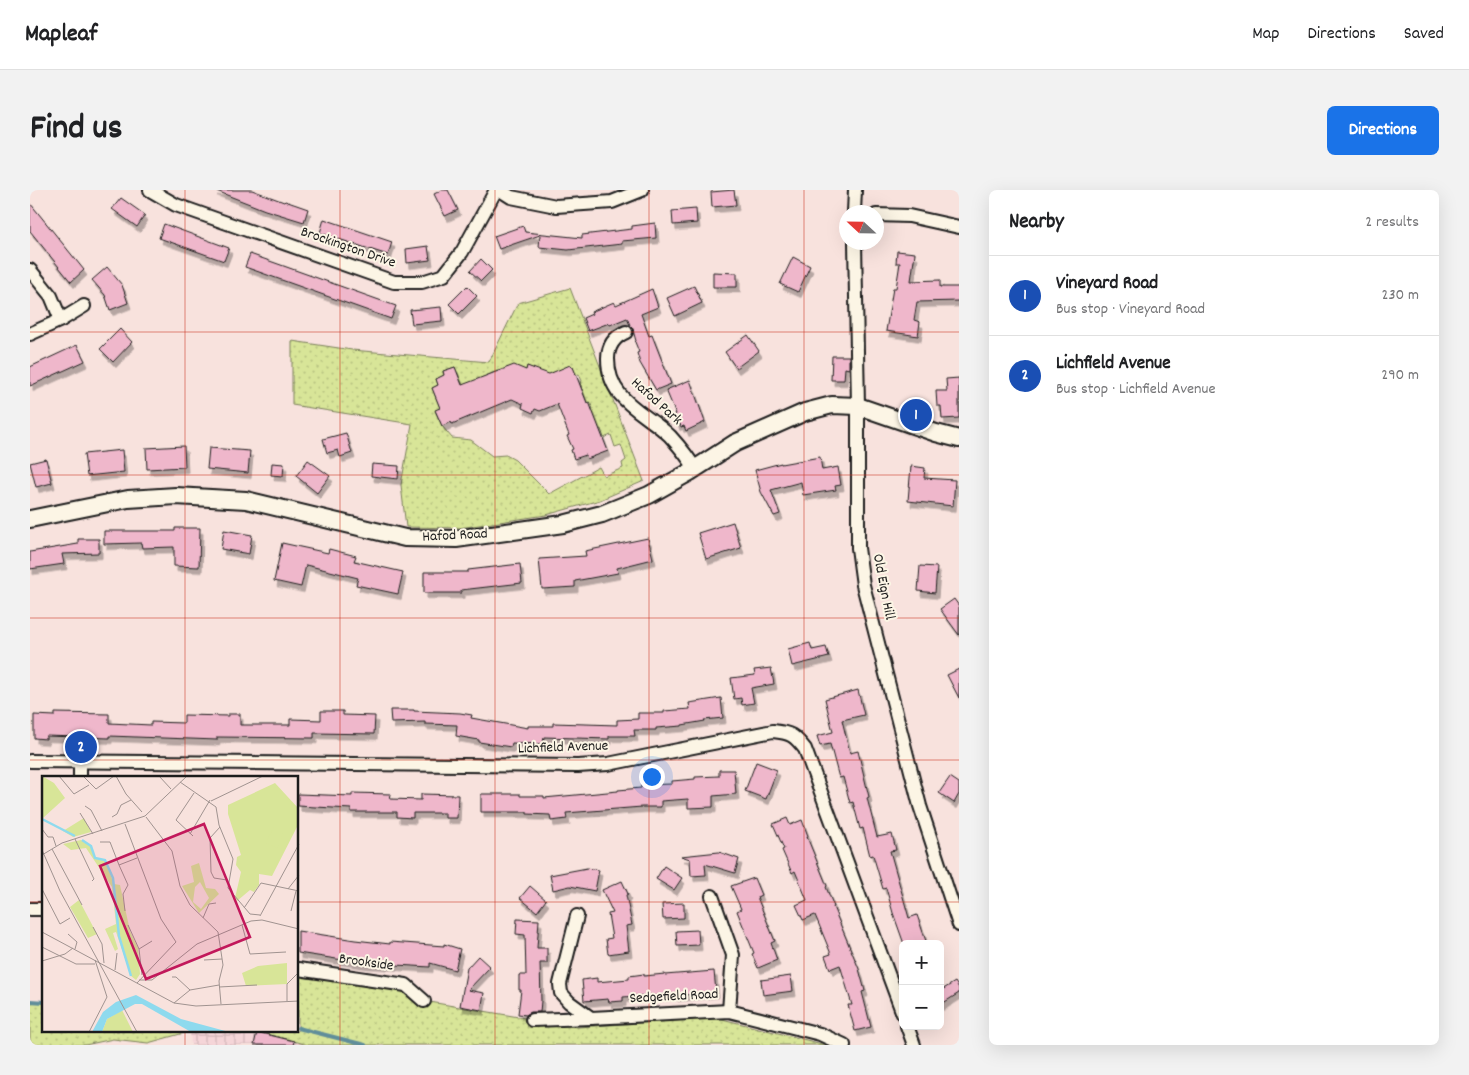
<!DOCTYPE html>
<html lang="en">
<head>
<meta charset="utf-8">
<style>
  :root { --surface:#fff; --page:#f2f2f2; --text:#202124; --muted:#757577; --line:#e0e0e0; --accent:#1a73e8 }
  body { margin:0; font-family:Dekko,sans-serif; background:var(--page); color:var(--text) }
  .controls { position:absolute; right:15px; bottom:15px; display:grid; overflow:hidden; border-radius:8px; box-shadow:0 5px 20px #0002 }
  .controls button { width:45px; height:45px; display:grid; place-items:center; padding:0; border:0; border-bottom:1px solid var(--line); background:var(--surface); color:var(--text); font:25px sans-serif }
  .compass { position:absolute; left:809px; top:15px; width:45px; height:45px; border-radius:50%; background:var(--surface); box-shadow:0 5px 20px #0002; rotate:292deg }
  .you { position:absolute; left:621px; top:586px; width:18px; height:18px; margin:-12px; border:4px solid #fff; border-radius:50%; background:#1a73e8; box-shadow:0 0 0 8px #1a73e833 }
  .badge { display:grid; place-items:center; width:32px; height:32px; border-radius:50%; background:var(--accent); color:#fff; font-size:16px; font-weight:700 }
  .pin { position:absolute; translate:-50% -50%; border:2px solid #fff; box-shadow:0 1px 5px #0006 }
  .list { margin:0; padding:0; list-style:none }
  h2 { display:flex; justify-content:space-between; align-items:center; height:65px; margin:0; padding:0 20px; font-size:21px }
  h2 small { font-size:16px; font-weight:400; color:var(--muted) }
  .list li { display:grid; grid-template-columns:32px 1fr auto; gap:15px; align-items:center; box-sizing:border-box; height:80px; padding:0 20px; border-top:1px solid var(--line) }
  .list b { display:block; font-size:19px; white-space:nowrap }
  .list p { margin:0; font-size:16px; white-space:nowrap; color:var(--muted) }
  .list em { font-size:16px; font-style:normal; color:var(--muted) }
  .map { position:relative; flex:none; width:929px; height:855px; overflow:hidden; border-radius:8px }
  header { display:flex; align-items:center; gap:30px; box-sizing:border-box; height:70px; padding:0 25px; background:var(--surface); border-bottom:1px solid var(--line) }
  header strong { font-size:24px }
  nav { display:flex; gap:28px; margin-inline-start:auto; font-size:18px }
  .intro { display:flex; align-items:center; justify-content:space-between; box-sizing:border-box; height:120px; padding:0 30px }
  h1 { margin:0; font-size:35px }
  .button { padding:12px 22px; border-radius:8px; background:var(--accent); color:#fff; font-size:18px; font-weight:700 }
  main { display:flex; gap:30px; padding:0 30px }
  aside { flex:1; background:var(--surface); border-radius:8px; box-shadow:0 5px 20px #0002 }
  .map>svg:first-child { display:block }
  .industrial { fill:url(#industrial-grid) }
  .grass { fill:url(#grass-dots); stroke:#7a805a; fill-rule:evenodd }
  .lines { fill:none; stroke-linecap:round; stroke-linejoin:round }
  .stream { stroke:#608e9a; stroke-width:4 }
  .building { fill:#efb7cb; stroke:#1c1c1c; filter:url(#shadow) }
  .minor-casing { stroke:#1c1c1c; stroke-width:16 }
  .tertiary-casing { stroke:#1c1c1c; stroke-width:20 }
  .minor { stroke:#fcf5e5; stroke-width:12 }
  .tertiary { stroke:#fcf5e5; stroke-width:16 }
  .grid { fill:none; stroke:#c8321e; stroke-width:1; stroke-opacity:0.55 }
  .labels { text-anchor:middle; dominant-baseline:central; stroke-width:4; stroke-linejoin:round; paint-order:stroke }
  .street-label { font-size:15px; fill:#1c1c1c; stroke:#fcf5e5 }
  .inset-river { fill:none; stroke:#8edaee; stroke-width:2.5 }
  .inset-road { fill:none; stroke:#a09390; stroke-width:1 }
  .view { fill:#c2185b; fill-opacity:0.15; stroke:#c2185b; stroke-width:2.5 }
  .inset-edge { fill:none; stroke:#1c1c1c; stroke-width:2.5 }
</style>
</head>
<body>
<header>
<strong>Mapleaf</strong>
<nav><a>Map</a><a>Directions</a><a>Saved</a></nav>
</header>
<div class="intro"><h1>Find us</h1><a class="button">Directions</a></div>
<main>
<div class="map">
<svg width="929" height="855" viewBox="0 0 929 855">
  <defs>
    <pattern id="industrial-grid" width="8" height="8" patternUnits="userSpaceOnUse" patternTransform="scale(1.25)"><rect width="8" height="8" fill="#f5d5d8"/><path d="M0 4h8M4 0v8" fill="none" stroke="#d1b6b9"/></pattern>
    <pattern id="grass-dots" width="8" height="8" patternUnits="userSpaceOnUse" patternTransform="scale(1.25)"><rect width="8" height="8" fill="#d8e598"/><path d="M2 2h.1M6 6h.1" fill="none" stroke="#b9c482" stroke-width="1.8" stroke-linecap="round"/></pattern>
    <filter id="shadow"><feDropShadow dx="3" dy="5.5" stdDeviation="0" flood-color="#0004"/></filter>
  </defs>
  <rect width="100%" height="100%" fill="#f8e2dd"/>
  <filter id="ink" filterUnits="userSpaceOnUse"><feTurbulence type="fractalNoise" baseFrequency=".02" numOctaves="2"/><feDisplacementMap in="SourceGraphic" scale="10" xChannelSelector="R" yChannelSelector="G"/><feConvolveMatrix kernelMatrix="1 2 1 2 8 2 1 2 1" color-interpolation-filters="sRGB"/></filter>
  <g filter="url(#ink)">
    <polygon class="industrial" points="161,841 224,841 278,855 161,855 160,842"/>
    <g class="grass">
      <path d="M540,98L614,291L570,310L516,325L429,338L376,337L371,295L382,234L262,215V151L322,160L459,172L488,113ZM497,176L520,186L543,177L546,185L549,184L552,191L550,193L557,213L560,212L563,219L561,220L569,240L571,239L574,248L581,245L585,257L591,255L596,270L592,273L593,278L574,286L569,277L519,304L485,270L476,265L462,266L441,250L422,248L412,236L405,221L410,218L402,198L408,195L406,189L414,185L413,181L425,177L433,196L467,181L496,180Z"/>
      <polygon points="268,779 376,795 394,811 548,837 688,828 796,855 278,855 224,841 268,841"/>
      <polygon points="0,811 14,812 14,841 161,841 118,853 83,849 55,855 0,855"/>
    </g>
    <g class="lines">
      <g class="stream">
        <polyline points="0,811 14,812"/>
        <polyline points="268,838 335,855"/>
      </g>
    </g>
    <g class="building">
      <polygon points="184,0 222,0 254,12 255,11 278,19 274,32 235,20"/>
      <polygon points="412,0 418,0 428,20 415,26 404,4"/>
      <polygon points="704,0 706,15 682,17 681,2"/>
      <polygon points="91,8 115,25 107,37 82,19"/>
      <polygon points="0,13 54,80 41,92 0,41"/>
      <polygon points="666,19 667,33 643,35 642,21"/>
      <polygon points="294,29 362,52 358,65 290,43"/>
      <polygon points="625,33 626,48 592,51 592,54 538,60 509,57 510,45 469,59 464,46 493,36 495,42 552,48 552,45 602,39 602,36"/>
      <polygon points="134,34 199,58 194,71 129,48"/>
      <polygon points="398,56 400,70 377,73 376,59"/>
      <polygon points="867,61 885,63 881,91 910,90 910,97 929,97 929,111 887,112 884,130 890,132 888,146 856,141 863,98 866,98 870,73 866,73"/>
      <polygon points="220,64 366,116 361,129 215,77"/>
      <polygon points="763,67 780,76 768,102 750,94"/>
      <polygon points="451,69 462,80 451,91 440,81"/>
      <polygon points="77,77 92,95 98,113 80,120 75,105 62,90"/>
      <polygon points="683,82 707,83 707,97 683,97"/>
      <polygon points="437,96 447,106 429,124 419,114"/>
      <polygon points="664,96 672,113 645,126 637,108"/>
      <polygon points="622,99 628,117 611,124 619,146 622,145 641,194 626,200 610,173 607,163 609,162 605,152 606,151 604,144 603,139 600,135 597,128 580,135 579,133 558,141 553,128 562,124 561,122 584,112 586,115"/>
      <polygon points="411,117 412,131 382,134 380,120"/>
      <polygon points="90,139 102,152 83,172 70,159"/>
      <polygon points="718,145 729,161 706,178 695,162"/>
      <polygon points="47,155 55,171 0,196 0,177"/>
      <polygon points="802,166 819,166 819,179 815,178 814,190 801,190"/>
      <polygon points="484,175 496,180 497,176 519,184 540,175 542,177 543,177 557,213 559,212 578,261 557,269 556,265 544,269 541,260 543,259 537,246 539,245 527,214 510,221 505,219 503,223 492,218 493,214 482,209 422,234 421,232 412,236 405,220 410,218 402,198 408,195 406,189 414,185 413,181 425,177 432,195"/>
      <polygon points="929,188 929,228 912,229 911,216 907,216 906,201 917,201 916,189"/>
      <polygon points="660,190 675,232 656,241 654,236 651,237 650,234 647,235 644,225 646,224 636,200"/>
      <polygon points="316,243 322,263 310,267 308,260 297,263 293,249"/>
      <polygon points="154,256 155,277 117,279 116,258"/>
      <polygon points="179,258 220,261 218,283 177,279"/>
      <polygon points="92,260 94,282 57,286 54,264"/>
      <polygon points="790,267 792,280 808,277 811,295 805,296 806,300 773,305 771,292 741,300 750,324 744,326 731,302 725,280 751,273 751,274"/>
      <polygon points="16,269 22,293 6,297 0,273"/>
      <polygon points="278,270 300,286 287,303 266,286"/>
      <polygon points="242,273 254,274 253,286 241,285"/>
      <polygon points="342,274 369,276 368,289 341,286"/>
      <polygon points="881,276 895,278 894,288 925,290 923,316 878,311"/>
      <polygon points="703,332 711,358 676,369 668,343"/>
      <polygon points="145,338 170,338 169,377 144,376 144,357 112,358 111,353 74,354 74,341 145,341"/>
      <polygon points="194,340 222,345 219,364 191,359"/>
      <polygon points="618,348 623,369 587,378 588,383 545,391 545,397 512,399 509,369 556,366 555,361"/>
      <polygon points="48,349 69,349 69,363 32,364 34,374 0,379 0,362 48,354"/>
      <polygon points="252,353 298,363 299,359 326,366 324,371 373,382 368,404 326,395 328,388 276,375 271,397 244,391"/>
      <polygon points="490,374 492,393 431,400 431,403 394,403 394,382 438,382 438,380"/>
      <polygon points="890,376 907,377 905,403 888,401"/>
      <polygon points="924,409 929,416 929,445 910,419"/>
      <polygon points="780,453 782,460 796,457 799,467 762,476 758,459"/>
      <polygon points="741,478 744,494 721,498 724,513 712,515 711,508 704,509 701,488 725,485 724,480"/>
      <polygon points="929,479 929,508 917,485"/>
      <polygon points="828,500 834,525 812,530 820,563 828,561 839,607 837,608 847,647 862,644 866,660 860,661 879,728 887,725 897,754 874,754 863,723 856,698 853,699 843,665 840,666 833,638 830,639 823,612 820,613 813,587 809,588 800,554 790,556 787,546 803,542 795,509"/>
      <polygon points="691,508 693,528 674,530 675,531 652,535 652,536 626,538 626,540 604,540 605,546 579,546 579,549 514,547 513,554 482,553 481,557 449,552 449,550 426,546 427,535 395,534 395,532 361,533 360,520 384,520 384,521 430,523 442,525 441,528 498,538 498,536 523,536 523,533 587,535 587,530 608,529 608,523 634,523 634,521 660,519 659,513"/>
      <polygon points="291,521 313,521 313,525 345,526 344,544 284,543 284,548 187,547 187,550 79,546 79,548 16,546 16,549 4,548 4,525 25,526 25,523 79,524 79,533 121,535 121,532 154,533 154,525 198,526 198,524 210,524 210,535 260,535 260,529 291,530"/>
      <polygon points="726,572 747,580 736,609 715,601"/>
      <polygon points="689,580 704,580 706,604 683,606 683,617 658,618 658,609 631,611 631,617 612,617 536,623 537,629 521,631 520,625 497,624 497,622 451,622 451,604 490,604 490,606 514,606 514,608 588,601 588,600 611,598 611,595 642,594 642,591 665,589 665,587 689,586"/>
      <polygon points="920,587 929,593 929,604 924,613 909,603"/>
      <polygon points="322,603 361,604 360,609 391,610 391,604 428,605 427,628 415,628 415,623 383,623 383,628 367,627 367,622 321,622 321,619 268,616 268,604 322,606"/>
      <polygon points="757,628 760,635 772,630 778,646 777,647 797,696 796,697 804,717 803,717 829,779 835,801 832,802 841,837 825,841 818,815 822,815 810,775 800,779 795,766 801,764 785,725 773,730 766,715 777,710 765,681 762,683 752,660 754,659 743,634"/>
      <polygon points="689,662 709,669 705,683 675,674 676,685 661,686 660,669 651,666"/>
      <polygon points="634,676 652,688 644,700 626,689"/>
      <polygon points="557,678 569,680 565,701 540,696 523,700 520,685"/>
      <polygon points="724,688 731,705 727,707 745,751 741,753 747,770 728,778 722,764 724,763 707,721 711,719 701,696"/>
      <polygon points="592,691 598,704 596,705 602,735 596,736 599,761 578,764 576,749 582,748 578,724 583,723 572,700"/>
      <polygon points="500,696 516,710 507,722 490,708"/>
      <polygon points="654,713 654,728 633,729 632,714"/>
      <polygon points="487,729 509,730 507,758 517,758 517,773 510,773 511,811 510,822 501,822 496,825 488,824 491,800 489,800 489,785 496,785 495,745 486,744"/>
      <polygon points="668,740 669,755 647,756 646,741"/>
      <polygon points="268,741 325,750 360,754 360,752 414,756 414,754 430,759 425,780 400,773 400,777 332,773 268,763"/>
      <polygon points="448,766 460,777 438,800 454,803 451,820 430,816 437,778"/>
      <polygon points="684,781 686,802 645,806 645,804 622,806 622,805 593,807 593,811 579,812 578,809 554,811 552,790 567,788 567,792 599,789 599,786 614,784 614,786 635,784 635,785"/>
      <polygon points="761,786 763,801 733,805 731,790"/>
      <polygon points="925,792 929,798 929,803 910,815 910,801"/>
      <polygon points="227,842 264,851 263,855 224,855"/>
    </g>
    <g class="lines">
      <g class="minor-casing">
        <g id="minor">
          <polyline points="120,0 146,15 364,92 392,92 414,85 432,62 466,0"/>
          <polyline points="470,0 481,7 526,16 582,12 612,0"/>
          <polyline points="824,22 825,0"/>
          <polyline points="846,25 879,26 929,37"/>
          <polyline points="825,52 828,216 828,358 833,395 890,616 929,735"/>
          <polyline points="0,80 21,106 31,130"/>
          <path d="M596,142C584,147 578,156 578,169C578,211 614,221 640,246C650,257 658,266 665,279"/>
          <polyline points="0,144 31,130 54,116"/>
          <path d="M0,571L548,576L578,574L743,541C761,543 764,545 775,559L873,824"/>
          <polyline points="50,588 50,572"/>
          <polyline points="682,706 703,765 699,821"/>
          <polyline points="0,719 14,719"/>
          <polyline points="547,726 530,794 531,803 539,812 561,828"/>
          <polyline points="268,779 376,795 394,811"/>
          <polyline points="502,830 561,828 699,821 790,844 814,855"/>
          <polyline points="877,836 884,855"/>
        </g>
      </g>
      <g class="tertiary-casing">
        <polyline id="tertiary" points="0,329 98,309 146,306 216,310 375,348 426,349 533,334 572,324 619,305 660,282 705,253 775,222 802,215 828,216 906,243 929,249"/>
      </g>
      <use href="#minor" class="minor"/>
      <use href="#tertiary" class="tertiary"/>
    </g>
  </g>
  <path class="grid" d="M155,0V588M310,0V855M465,0V855M619,0V855M774,0V855M0,142H929M0,285H929M0,428H929M0,570H929M0,712H14M268,712H929M155,841V855"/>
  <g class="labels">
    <g class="street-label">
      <text transform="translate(318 58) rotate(19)">Brockington Drive</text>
      <text transform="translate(626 212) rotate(42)">Hafod Park</text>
      <text transform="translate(425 346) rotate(-3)">Hafod Road</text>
      <text transform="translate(853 397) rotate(79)">Old Eign Hill</text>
      <text transform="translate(533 558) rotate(-2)">Lichfield Avenue</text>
      <text transform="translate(336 773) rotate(8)">Brookside</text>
      <text transform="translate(644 807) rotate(-3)">Sedgefield Road</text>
    </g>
  </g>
  <g transform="translate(12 586)">
    <rect width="256" height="256" fill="#f8e2dd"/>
    <path d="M0,0L12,7L23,22L1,42ZM42,42L49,56L31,61L21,55ZM39,64L49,70L53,82L63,84L72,108L78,109L88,155L96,172L98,198L94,204L89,200L74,156L71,157L76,173L73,175L63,153L74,148L70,111L44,72L29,74L21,68ZM157,87L164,112L173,113L177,118L157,137L140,110L152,106L149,90ZM158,106L167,122L159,133L151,126L153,111ZM245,187V208L204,210L200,197L216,190ZM80,234L91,256H60L65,243Z" fill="#d8e598" fill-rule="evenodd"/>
    <path d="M233,7L256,32V49L230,100L217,98V109L212,116L208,114L195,125L193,122L199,96L194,89L195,81L199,79L186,38V29ZM37,124L55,158L46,162L28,131Z" fill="#d8e598"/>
    <path d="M232,50L242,55L235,72L224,67Z" fill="#d8e598"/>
    <path d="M94,219L139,243L187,256H149L100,228H93L65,243L60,256H50L61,236L74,226Z" fill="#8edaee"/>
    <path class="inset-river" d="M0,43L33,60M40,64L49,70L53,82L63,84L71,102L77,160L89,200"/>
    <path class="inset-road" d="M17,0L32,18L47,9M41,0L54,13L72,0M74,0L84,18L100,36M117,0L129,13M138,6L174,31L177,49L191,83L186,112L208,138L218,139M169,25L221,0M43,30L49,34L60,55M38,37L51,58M70,41L75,38L79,29L89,24M104,41L130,75L138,110L148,129L176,156L181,189L177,205L179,228M83,48L119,143L134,166L95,207M178,51L168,62L169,96L172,102L185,104M0,53L6,61H11L14,70M148,58L168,24M151,60L134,44L152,17M33,63L52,103L50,105M58,66H68L77,89M10,73L40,129M0,74L18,115L95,256M0,79L20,67L103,40L145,0M0,113L18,148L28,142M246,113L257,99M202,132L219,107L257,115M83,135L81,118L86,109L77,89L95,82M249,135L254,115M218,140L257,68M161,142L167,128L174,127M86,149L97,173L100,199M200,149L208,178L244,176M51,151L60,168L62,187M0,156L132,227L154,230L257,225M26,158L35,166L33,173M0,171L34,188H53M97,173L110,165M162,184L180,183M0,185L23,178L31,172M73,194L75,177M130,201H134L148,214M97,204H110L155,168L209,145L220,144L257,153M177,211L215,209M245,225V208L257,196M132,227L148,214L177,209M47,256L65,221L53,184"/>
    <path class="view" d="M162,48L208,161L104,203L58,90Z"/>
    <rect width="256" height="256" class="inset-edge"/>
  </g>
</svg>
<div class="controls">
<button>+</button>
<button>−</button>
</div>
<svg class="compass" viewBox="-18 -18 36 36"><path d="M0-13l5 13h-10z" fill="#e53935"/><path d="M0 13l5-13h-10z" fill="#757577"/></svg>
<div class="you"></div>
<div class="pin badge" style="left:886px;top:225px;background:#1a4fb4">1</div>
<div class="pin badge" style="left:51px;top:557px;background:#1a4fb4">2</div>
</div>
<aside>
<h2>Nearby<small>2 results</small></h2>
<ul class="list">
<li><span class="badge" style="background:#1a4fb4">1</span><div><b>Vineyard Road</b><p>Bus stop · Vineyard Road</p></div><em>230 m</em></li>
<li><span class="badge" style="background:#1a4fb4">2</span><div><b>Lichfield Avenue</b><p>Bus stop · Lichfield Avenue</p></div><em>290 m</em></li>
</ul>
</aside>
</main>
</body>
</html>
